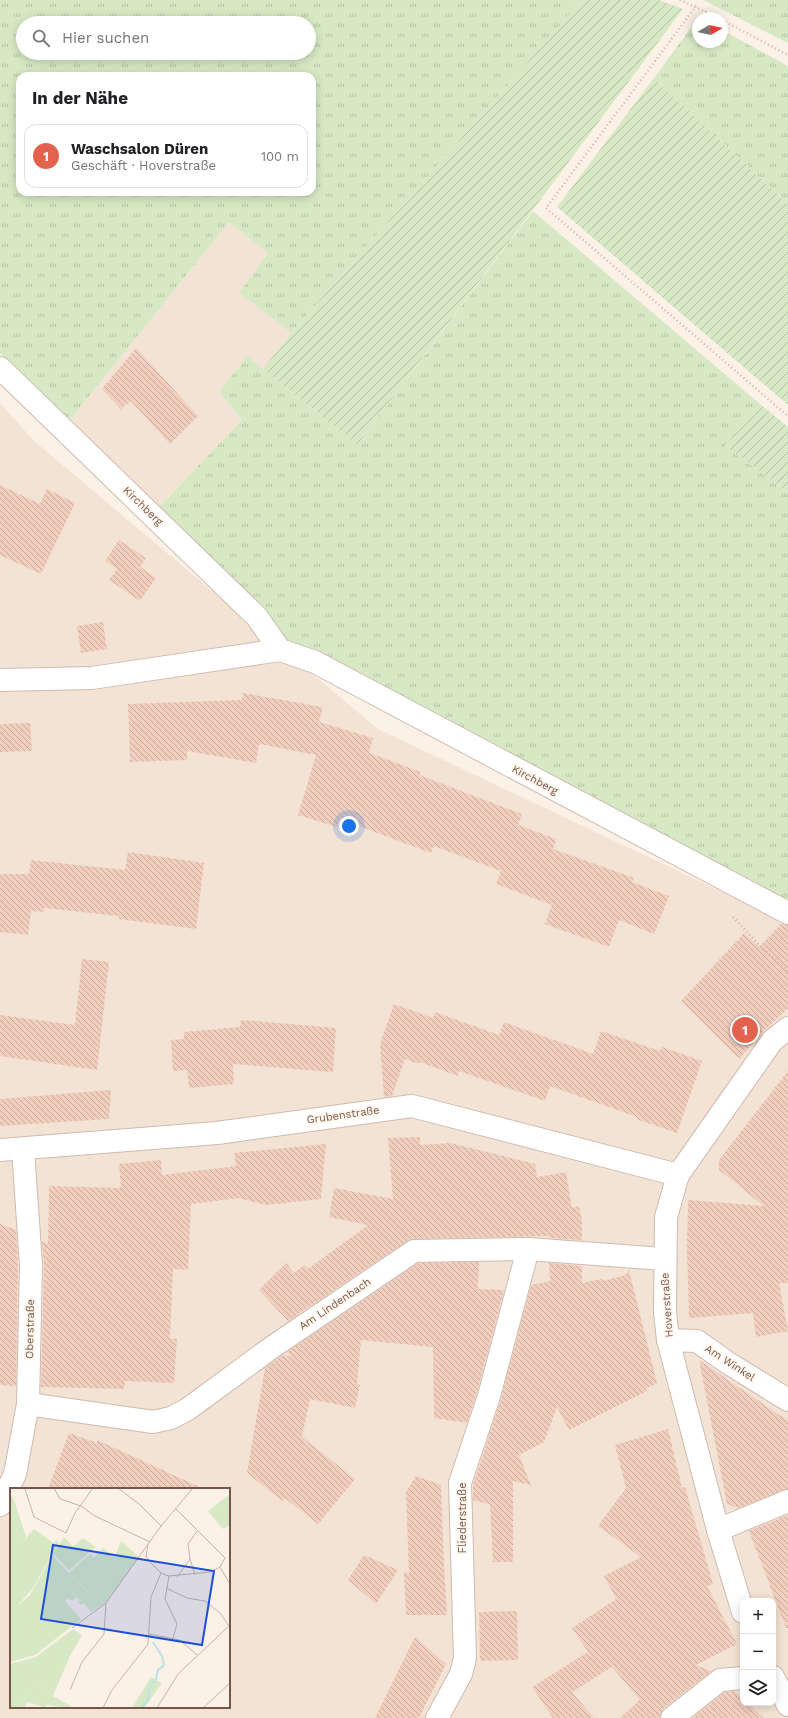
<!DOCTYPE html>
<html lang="de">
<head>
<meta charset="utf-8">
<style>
  :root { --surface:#fff; --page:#f6f6f6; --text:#202124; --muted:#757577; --line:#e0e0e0; --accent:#e3624e }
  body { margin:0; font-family:"Work Sans",sans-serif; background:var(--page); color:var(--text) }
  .controls { position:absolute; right:12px; bottom:12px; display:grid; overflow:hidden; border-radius:8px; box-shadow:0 2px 10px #0003 }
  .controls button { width:36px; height:36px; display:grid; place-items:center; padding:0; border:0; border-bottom:1px solid var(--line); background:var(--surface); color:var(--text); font:20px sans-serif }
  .compass { position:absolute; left:692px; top:12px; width:36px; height:36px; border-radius:50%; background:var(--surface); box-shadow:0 2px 10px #0003; rotate:81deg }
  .you { position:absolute; left:349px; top:826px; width:14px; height:14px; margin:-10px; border:3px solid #fff; border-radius:50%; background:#1a73e8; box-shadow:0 0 0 6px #1a73e833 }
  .badge { display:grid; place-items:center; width:26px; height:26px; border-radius:50%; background:var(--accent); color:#fff; font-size:13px; font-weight:700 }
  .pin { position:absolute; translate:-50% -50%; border:2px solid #fff; box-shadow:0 1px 4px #0006 }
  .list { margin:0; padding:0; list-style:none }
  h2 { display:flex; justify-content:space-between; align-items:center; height:52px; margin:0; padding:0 16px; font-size:17px }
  h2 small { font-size:13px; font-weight:400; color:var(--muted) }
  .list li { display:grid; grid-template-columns:26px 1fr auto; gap:12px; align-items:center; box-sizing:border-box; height:64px; margin:0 8px 8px; padding:0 8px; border:1px solid var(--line); border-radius:12px }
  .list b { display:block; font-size:15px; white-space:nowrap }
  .list p { margin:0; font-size:13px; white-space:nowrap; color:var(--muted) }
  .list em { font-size:13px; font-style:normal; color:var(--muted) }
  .icon { flex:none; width:22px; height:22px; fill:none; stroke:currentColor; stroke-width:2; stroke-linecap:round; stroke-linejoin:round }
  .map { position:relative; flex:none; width:788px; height:1718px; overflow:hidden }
  .search { position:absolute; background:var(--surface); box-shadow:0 2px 10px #0003; left:16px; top:16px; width:300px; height:44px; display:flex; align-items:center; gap:10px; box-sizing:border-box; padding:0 14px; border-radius:22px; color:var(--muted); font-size:15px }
  .panel { position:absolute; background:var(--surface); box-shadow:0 2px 10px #0003; left:16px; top:72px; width:300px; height:124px; border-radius:12px }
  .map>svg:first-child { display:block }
  .residential { fill:#f3e3d4; fill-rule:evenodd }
  .grass { fill:url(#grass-tufts); fill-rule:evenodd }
  .garden { fill:url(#garden-furrows) }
  .building { fill:url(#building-back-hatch) }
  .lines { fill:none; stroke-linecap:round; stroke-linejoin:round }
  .minor-casing { stroke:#cfbaaf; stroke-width:24 }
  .path { stroke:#d6b1a1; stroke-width:2.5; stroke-dasharray:1 3; stroke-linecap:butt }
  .minor { stroke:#fff; stroke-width:22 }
  .labels { text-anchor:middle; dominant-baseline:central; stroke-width:3.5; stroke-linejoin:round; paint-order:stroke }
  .street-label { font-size:11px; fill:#75564b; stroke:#fff6ec }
  .inset-river { fill:none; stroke:#bbe3e5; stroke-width:2 }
  .inset-road { fill:none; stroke:#c6b3a8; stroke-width:1 }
  .view { fill:#1d4ed8; fill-opacity:0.15; stroke:#1d4ed8; stroke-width:2 }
  .inset-edge { fill:none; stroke:#75564b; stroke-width:2 }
</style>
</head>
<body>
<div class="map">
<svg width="788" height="1718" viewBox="0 0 788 1718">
  <defs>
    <pattern id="grass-tufts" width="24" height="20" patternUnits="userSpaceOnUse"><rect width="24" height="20" fill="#d7e9c4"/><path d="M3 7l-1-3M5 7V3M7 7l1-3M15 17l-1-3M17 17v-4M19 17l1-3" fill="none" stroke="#b3c0a1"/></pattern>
    <pattern id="garden-furrows" width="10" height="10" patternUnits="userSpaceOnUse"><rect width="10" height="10" fill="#d7e9c4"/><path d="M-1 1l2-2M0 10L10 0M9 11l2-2" fill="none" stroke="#b3c0a1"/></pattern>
    <pattern id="building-back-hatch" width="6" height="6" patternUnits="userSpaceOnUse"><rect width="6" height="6" fill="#f1cebe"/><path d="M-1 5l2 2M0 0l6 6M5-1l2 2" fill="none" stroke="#c8aa9c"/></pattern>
  </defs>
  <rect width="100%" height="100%" fill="#fcf1e6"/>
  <g class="residential">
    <polygon points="229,222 268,253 239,293 291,333 263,369 247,356 219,392 242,420 159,507 70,420"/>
    <path d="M0,403L34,441L249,622L276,659L310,672L378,729L788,923V1718H0ZM11,1489H229V1707H11ZM743,1601H773V1703H743Z"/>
  </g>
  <g class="grass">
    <path d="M0,0H582L291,333L239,293L268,253L229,222L70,420L0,353ZM23,23H309V53H23ZM20,76H312V192H20Z"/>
    <polygon points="703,0 788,0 788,43"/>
    <polygon points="698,18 698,42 722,42 722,30 788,66 788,204 654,78"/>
    <polygon points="533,211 760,404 725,446 788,492 788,900 286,644 159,507 242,420 219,392 247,356 357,445"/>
  </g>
  <g class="garden">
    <polygon points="582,0 659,0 683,9 357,445 263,369 291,333"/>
    <polygon points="654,78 788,204 788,405 557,207"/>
    <polygon points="760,404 788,427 788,492 725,446"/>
  </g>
  <g class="building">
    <polygon points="136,348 198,416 170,444 131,401 121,409 102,389"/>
    <polygon points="0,485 40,504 47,489 75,503 41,574 0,555"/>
    <polygon points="119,540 146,558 140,567 156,578 140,601 109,580 117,569 105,561"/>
    <polygon points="103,622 107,649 81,653 77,626"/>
    <polygon points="243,693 323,707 319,722 373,738 369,753 421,772 419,775 522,814 518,825 556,839 553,849 634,878 632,882 669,896 654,934 619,920 609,947 545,924 552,905 496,884 501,871 434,846 431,853 340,819 337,827 298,815 316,755 259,744 256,763 187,751 187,760 130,762 128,704 242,700"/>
    <polygon points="30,723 32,751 0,752 0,724"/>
    <polygon points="128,852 204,863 196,929 119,919 119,916 44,908 44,912 31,911 28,935 0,932 0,874 29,874 31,860 125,870"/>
    <polygon points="781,924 788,925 788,1008 764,1031 739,1059 681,1001 744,933 759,947"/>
    <polygon points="82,959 109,962 97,1070 0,1056 0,1015 75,1025"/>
    <polygon points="394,1004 433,1018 435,1012 499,1035 504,1022 593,1054 601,1031 660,1051 662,1047 702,1061 677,1133 636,1119 637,1117 550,1086 545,1101 459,1071 458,1076 420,1062 419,1064 405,1059 392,1096 384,1097 380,1044"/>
    <polygon points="241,1020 336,1028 333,1072 233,1064 234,1084 189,1088 187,1070 173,1071 171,1040 184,1039 184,1032 240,1027"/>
    <polygon points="788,1071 788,1283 779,1283 788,1331 756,1337 753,1313 689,1318 687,1249 688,1200 764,1206 719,1170 719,1160"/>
    <polygon points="111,1090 109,1119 0,1126 0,1099"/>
    <polygon points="420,1137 420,1145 450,1143 535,1164 537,1177 566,1172 572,1208 579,1206 582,1220 582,1240 549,1238 549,1236 413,1239 407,1241 288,1321 259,1290 286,1263 294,1273 304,1265 308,1269 368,1225 329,1217 334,1188 393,1199 388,1138"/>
    <polygon points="326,1144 321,1199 266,1205 239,1198 191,1204 188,1270 173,1269 170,1338 177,1339 174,1383 125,1381 124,1389 41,1387 44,1265 42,1241 48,1244 49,1186 121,1188 119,1164 161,1160 162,1175 236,1166 234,1153"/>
    <polygon points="0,1224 16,1230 18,1265 16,1386 0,1385"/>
    <polygon points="479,1262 478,1289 504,1290 477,1392 467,1423 434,1418 433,1347 361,1340 357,1384 360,1385 355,1408 310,1399 302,1437 355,1479 318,1524 285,1498 283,1501 247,1473 265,1368 283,1355 291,1357 287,1352 418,1263"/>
    <polygon points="549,1263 582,1266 582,1283 602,1279 603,1281 625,1275 629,1270 657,1383 645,1389 647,1391 569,1430 557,1407 544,1442 519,1455 531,1485 513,1481 513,1562 493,1562 490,1504 473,1500 473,1485 501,1399 530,1289 532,1285 550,1281"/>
    <polygon points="699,1360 788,1421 788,1489 738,1508 727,1504"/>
    <polygon points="668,1429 682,1488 685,1487 713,1584 707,1586 737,1644 696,1665 711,1671 664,1708 661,1713 660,1718 620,1718 640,1700 612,1667 572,1692 594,1718 553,1718 532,1687 588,1652 572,1628 616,1599 604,1576 641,1557 598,1526 626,1488 615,1445"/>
    <polygon points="69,1433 97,1443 97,1440 204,1489 48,1489"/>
    <polygon points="416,1476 441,1485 444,1564 447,1615 406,1615 404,1572 409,1574 406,1492"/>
    <polygon points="788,1515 788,1628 786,1628 749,1531"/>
    <polygon points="364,1555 398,1570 376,1604 348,1580"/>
    <polygon points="517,1611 518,1660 480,1661 479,1612"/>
    <polygon points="415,1637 446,1664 419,1718 375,1718"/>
    <polygon points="734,1691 743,1699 743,1703 747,1703 764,1718 692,1718 725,1692"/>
  </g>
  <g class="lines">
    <g class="minor-casing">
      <g id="minor">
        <polyline points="0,368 257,617 280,650 315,662 788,913"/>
        <polyline points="0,680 92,678 280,650"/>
        <polyline points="0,1150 217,1133 412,1106 678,1175"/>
        <polyline points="668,1340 697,1341 728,1363 788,1400"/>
        <polyline points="28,1404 153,1422 171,1418 188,1409 271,1348 414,1251 528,1249 664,1259"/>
        <polyline points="0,1505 15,1474 28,1404 31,1265 23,1149"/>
        <polyline points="718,1530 788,1501"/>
        <polyline points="743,1612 718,1530 668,1340 665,1312 666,1217 678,1175 772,1041 788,1028"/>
        <polyline points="773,1677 788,1705"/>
        <polyline points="437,1718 461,1674 465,1658 460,1483 489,1396 528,1249"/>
        <polyline points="672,1718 720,1680 743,1678"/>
      </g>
    </g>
    <g class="path">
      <polyline points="680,0 719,18"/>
      <polyline points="696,6 546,208 788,416"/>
      <polyline points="722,20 788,55"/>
      <polyline points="733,917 760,946 788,971"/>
    </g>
    <use href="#minor" class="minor"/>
  </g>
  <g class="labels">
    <g class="street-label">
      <text transform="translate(143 506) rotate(44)">Kirchberg</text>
      <text transform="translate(535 780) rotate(28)">Kirchberg</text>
      <text transform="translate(343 1115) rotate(-8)">Grubenstraße</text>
      <text transform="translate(335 1304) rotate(-34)">Am Lindenbach</text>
      <text transform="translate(667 1305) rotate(-94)">Hoverstraße</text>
      <text transform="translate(30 1329) rotate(-89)">Oberstraße</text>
      <text transform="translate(730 1363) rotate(33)">Am Winkel</text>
      <text transform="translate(462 1518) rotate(-90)">Fliederstraße</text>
    </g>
  </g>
  <g transform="translate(10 1488)">
    <rect width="220" height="220" fill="#fcf1e6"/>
    <path d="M219,7L220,37L213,41L198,23ZM0,27L13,54L24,41L44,55L46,52L49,54L23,100L7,118L20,107L38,75L66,109L62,113L59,110L55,113L71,131L25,167L0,174V125L2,122L0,119ZM54,49L64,59L48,71L43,66ZM111,53L129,69L96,114L81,124L74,115L71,117L68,114L78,104L59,85L80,66L84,70L93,60L101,66H106ZM141,189L152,195L134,220H122ZM26,193L43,208L61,218L60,220L36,217V220L17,214L15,220H0V206L16,211Z" fill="#d7e9c4"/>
    <path d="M0,8L3,9L16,49L13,55L0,27ZM73,50L86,59L59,82L48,71ZM42,67L78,105L69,112L38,75ZM63,141L72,147L60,168L43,208L26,193L16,211L0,206V176L26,169Z" fill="#d7e9c4"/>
    <path class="inset-river" d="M131,220L138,213L140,197L146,192L148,182L154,177L152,168L143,154"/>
    <path class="inset-road" d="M17,0L15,1L24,29L56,45L65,25L83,0M44,0L50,11L71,18L85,28L140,54M108,0L129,16L151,38M165,20L215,70M138,57L136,68L140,74L151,85L159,88L200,84L210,79L215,70M180,71L185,87M210,79L220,96M159,88L155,111L167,136L163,150M167,89L180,71L178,56L187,43M156,100L177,110L195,113L210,125L219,138M62,140L96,115L151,38L183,0M139,146L170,152L187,167M60,202L72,174L94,146L96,115M93,220L102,202L138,156L141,109L151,85M147,220L168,186L220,137M193,220L220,195"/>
    <path class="view" d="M43,57L204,83L192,157L31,131Z"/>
    <rect width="220" height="220" class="inset-edge"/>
  </g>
</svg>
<div class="controls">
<button>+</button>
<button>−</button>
<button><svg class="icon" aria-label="layers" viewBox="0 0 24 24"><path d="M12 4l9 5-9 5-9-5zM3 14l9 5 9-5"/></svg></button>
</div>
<svg class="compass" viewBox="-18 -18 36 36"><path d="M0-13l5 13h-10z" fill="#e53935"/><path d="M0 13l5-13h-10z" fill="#757577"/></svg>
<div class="you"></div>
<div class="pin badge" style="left:745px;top:1030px">1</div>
<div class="search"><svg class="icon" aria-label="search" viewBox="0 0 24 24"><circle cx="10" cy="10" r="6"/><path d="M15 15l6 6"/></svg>Hier suchen</div>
<section class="panel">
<h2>In der Nähe<small></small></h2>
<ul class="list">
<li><span class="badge">1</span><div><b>Waschsalon Düren</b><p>Geschäft · Hoverstraße</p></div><em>100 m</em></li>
</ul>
</section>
</div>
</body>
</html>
